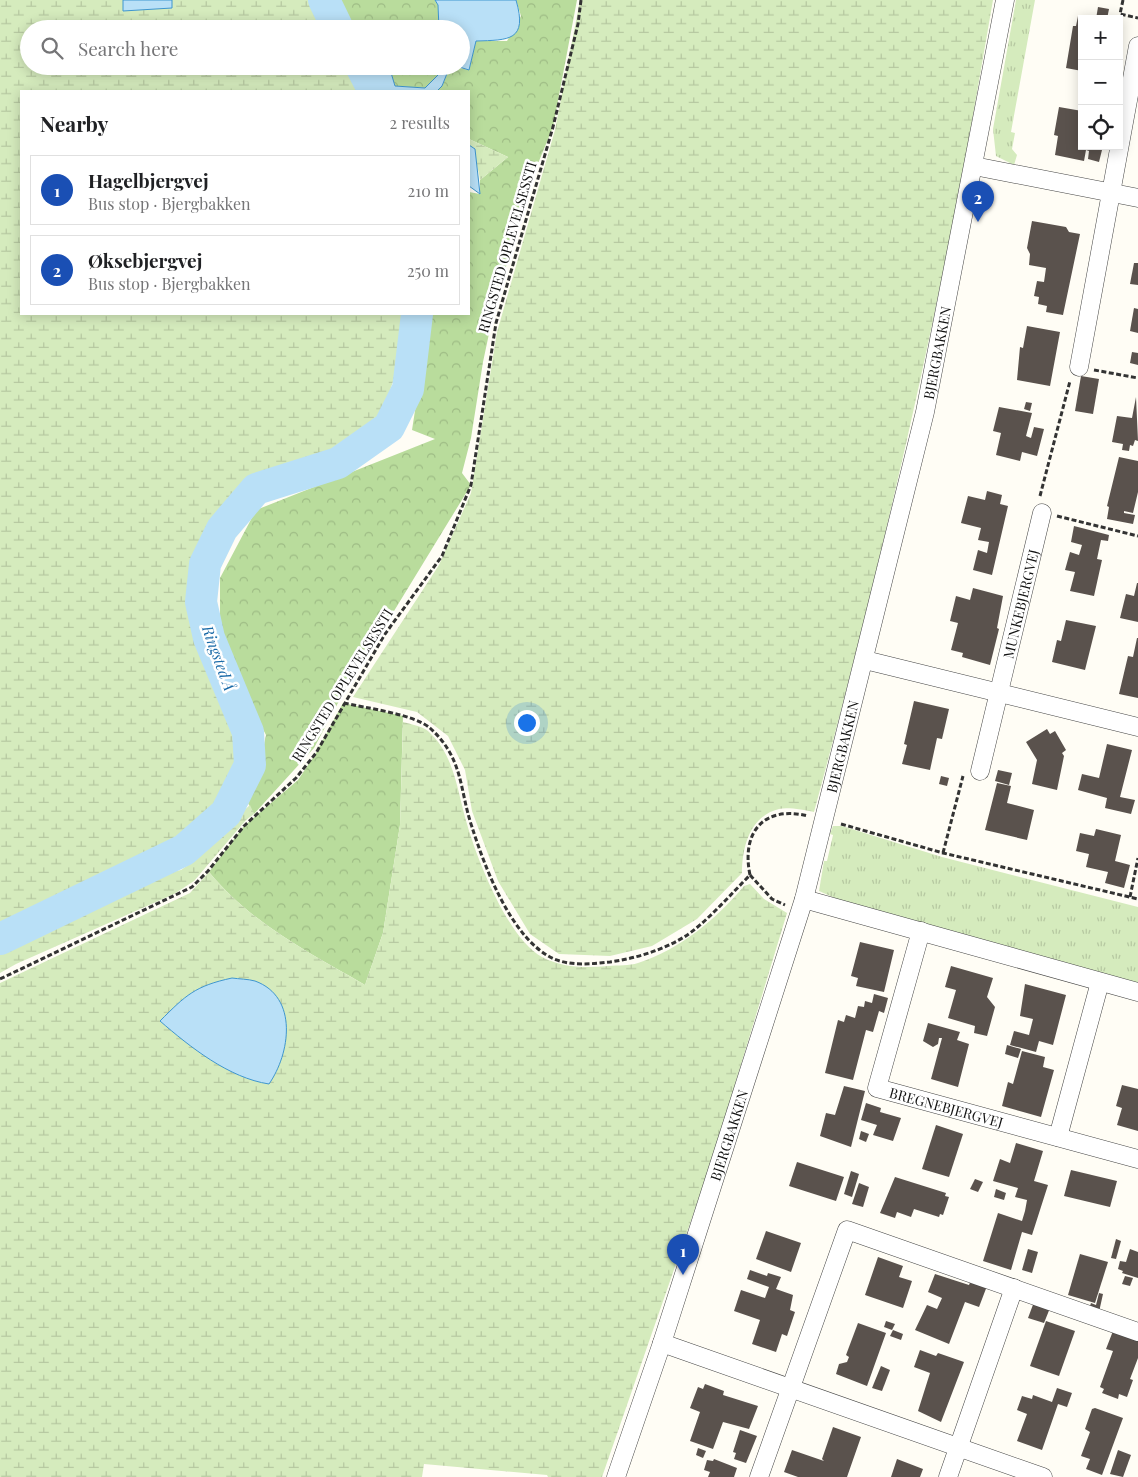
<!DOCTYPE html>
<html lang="en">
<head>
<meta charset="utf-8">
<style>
  :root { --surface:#fff; --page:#f6f6f6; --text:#202124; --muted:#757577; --line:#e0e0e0; --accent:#111827 }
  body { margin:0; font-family:"Playfair Display",serif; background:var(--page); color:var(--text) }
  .controls { position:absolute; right:15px; top:15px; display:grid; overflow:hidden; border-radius:0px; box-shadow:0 2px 12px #0003 }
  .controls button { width:45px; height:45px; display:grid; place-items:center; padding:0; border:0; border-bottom:1px solid var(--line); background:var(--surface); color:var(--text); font:25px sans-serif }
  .you { position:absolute; left:526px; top:722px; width:18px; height:18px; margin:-12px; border:4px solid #fff; border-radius:50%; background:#1a73e8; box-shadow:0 0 0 8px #1a73e833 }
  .badge { display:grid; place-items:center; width:32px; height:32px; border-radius:50%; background:var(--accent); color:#fff; font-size:16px; font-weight:700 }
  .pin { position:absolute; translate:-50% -41px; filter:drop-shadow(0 1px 2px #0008) }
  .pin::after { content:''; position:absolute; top:26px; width:18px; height:15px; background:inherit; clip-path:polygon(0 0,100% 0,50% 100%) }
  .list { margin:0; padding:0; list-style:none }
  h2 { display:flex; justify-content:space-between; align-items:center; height:65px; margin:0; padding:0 20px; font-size:21px }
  h2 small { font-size:16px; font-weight:400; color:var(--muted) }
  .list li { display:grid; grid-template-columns:32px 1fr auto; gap:15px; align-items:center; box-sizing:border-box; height:70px; margin:0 10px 10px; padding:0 10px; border:1px solid var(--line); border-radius:0px }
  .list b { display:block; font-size:19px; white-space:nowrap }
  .list p { margin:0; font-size:16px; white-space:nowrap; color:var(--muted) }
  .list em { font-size:16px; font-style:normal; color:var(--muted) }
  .icon { flex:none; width:28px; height:28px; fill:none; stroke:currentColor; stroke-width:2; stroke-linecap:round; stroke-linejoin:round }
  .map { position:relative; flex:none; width:1138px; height:1477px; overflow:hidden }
  .search { position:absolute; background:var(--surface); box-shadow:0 2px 12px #0003; left:20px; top:20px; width:450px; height:55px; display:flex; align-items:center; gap:12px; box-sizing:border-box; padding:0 18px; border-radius:28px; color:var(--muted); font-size:19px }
  .panel { position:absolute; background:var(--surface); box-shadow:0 2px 12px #0003; left:20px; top:90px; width:450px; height:225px; border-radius:0px }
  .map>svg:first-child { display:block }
  .grass { fill:url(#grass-tufts) }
  .forest { fill:url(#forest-crowns) }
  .wetland { fill:url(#wetland-marsh) }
  .water { fill:#b9e0f7; stroke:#3f96cf }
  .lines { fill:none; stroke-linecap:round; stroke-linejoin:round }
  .river { stroke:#b9e0f7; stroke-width:32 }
  .building { fill:#5a524d }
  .minor-casing { stroke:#444; stroke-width:19 }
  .path { stroke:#333; stroke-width:3; stroke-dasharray:5 2.5; stroke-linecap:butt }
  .minor { stroke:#fff; stroke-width:18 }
  .labels { text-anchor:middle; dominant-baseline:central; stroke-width:5; stroke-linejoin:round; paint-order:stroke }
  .street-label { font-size:14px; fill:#111; stroke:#fff }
  .water-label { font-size:15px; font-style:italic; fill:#1768a6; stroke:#fff }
</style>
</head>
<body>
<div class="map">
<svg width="1138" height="1477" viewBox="0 0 1138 1477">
  <defs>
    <pattern id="grass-tufts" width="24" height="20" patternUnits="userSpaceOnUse" patternTransform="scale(1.25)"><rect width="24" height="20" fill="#d5ebbd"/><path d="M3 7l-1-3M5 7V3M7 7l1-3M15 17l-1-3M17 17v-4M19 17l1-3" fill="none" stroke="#b6c8a1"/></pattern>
    <pattern id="forest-crowns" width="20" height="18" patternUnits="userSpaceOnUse" patternTransform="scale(1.25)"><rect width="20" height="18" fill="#b9dc9c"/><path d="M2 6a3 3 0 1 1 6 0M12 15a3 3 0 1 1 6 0" fill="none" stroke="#9ebc85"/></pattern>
    <pattern id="wetland-marsh" width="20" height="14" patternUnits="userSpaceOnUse" patternTransform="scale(1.25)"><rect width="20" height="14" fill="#d5ebbd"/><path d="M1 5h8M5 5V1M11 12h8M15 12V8" fill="none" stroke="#b6c8a1"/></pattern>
  </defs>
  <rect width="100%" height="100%" fill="#fffdf5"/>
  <g class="grass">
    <polygon points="1016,0 1035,0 1011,132 1015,133 1012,149 1017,155 1014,165 996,156 993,129"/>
    <polygon points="833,826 842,826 942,857 1138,907 1138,983 846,903 819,891 824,861 827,861 833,835 830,834"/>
  </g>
  <g class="forest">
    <polygon points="335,0 435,0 438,5 439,29 347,29 335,6"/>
    <polygon points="516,0 577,0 553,127 537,166 497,296 483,362 471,438 462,473 471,485 339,701 314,748 254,814 244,796 258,773 266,735 220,645 220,578 256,510 435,439 412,430 430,314 469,314 469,192 480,194 480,180 508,157 469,139 469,91 437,91 442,86 450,66 469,70 476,41 507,41 521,16"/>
    <polygon points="389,66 440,66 438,75 425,88 395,86"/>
    <path d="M343,703L403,716L400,825L383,933L365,985C308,952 252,924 209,872L244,826L298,780L316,753Z"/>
  </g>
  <g class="wetland">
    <polygon points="0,0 314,0 322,29 29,29 29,66 345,66 360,91 21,91 21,314 402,314 396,373 384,408 371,430 322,458 255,482 231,506 199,553 190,600 204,664 238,731 244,761 230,793 200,828 146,859 23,921 0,930"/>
    <path d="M580,0H993C980,74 968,148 953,222C914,420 867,617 814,812C804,810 788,807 779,809C750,816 742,847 742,873L697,919L652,946L610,956L559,954L530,934L498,881L472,811L465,770L448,736L417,712L353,697L439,565L471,493L497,332L555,130Z"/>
    <path d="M469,139L508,157L480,180C479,169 474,160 475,149L469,145Z"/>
    <path d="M403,722C410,724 422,726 428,731C455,755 457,791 467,824C477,859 508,939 542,957C563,968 585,968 608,966C618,965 629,966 638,963C681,949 716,919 744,886L750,884L764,899L787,913L712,1160L602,1477H548L547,1475L424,1464L422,1477H0V983L190,893L209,872C252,924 308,952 365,985L383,933L400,825Z"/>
    <polygon points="250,805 254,814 246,820 194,881 174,894 16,964 0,973 0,948 161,874 181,870 191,863 208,843"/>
  </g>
  <g class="water">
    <polygon points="123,0 172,0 172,8 123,11"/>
    <path d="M435,0H516C528,41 509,40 476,41L469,70L456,66H461V29H439L438,5Z"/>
    <polygon points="369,66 389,66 395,86 425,88 438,75 440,66 450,66 442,86 437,91 384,91"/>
    <polygon points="469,145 475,149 480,194 469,186"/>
    <path d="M232,978C239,979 248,979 255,981C299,997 290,1054 269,1084C229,1078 190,1047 160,1021C186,995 195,986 232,978Z"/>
  </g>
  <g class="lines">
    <g class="river">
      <polyline points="324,0 338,29"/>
      <polyline points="361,66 374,91"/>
      <polyline points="0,939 184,850 226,813 250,765 248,732 209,638 201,602 205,564 222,529 256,489 338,463 389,427 408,389 417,314"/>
    </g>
  </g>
  <g class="building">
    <polygon points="1098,7 1109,9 1107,19 1096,19"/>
    <polygon points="1078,16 1087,18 1082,19 1082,71 1066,68 1073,26 1076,26"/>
    <polygon points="1059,107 1082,111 1082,146 1103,146 1099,162 1088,159 1089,151 1086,150 1084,161 1055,155 1058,136 1054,135"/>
    <polygon points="1032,221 1066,227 1069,232 1080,234 1063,315 1046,312 1047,306 1038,304 1039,297 1034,296 1037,281 1044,282 1046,268 1029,265 1030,254 1027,248"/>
    <polygon points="1134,263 1138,263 1138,285 1130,284"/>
    <polygon points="1134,308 1138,309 1138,333 1130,331"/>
    <polygon points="1027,326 1060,332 1050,386 1017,380 1020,347 1023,348"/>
    <polygon points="1132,352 1138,353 1138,365 1130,363"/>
    <polygon points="1081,376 1099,379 1093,414 1075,411"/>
    <polygon points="1136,397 1138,441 1135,440 1133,446 1130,445 1129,451 1122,450 1123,444 1112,442 1117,416 1132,418"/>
    <polygon points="1026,402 1032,403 1030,411 1024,409"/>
    <polygon points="999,407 1032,413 1026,436 1031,438 1034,427 1044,429 1037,456 1022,452 1020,461 996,455 1001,433 993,431"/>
    <polygon points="1119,457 1138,461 1138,492 1133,513 1124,511 1124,513 1135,515 1133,524 1107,519 1109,507 1107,506"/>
    <polygon points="987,491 1002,495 1000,504 1008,506 992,575 973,570 978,550 987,553 989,542 978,540 981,528 961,523 968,496 985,500"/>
    <polygon points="1074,526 1109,535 1108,541 1101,540 1097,559 1102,560 1094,596 1070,591 1075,572 1065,570 1070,552 1079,555 1082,545 1071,542"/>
    <polygon points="1137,583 1138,583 1138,622 1120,618 1126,594 1134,596"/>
    <polygon points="973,588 1003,596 997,628 999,629 990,665 962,657 963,653 951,650 958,623 950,621 956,596 970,600"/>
    <polygon points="1066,620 1096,626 1085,670 1052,662 1057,640 1061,641"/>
    <polygon points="1137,638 1138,638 1138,698 1119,694 1128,656 1133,657"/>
    <polygon points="914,701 949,709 942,739 937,738 930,770 902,764 907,745 904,744"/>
    <polygon points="1047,729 1050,734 1055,731 1066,750 1062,753 1064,756 1057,790 1032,784 1037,760 1026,742"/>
    <polygon points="1107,744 1132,750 1120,797 1135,800 1131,814 1105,808 1107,798 1078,790 1082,774 1099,778"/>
    <polygon points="998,770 1012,773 1009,785 995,781"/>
    <polygon points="941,776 949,778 947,786 939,784"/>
    <polygon points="997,783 1011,786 1007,803 1034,810 1027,840 985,830"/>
    <polygon points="1096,829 1121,835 1115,861 1130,865 1124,888 1105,883 1108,872 1086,867 1089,854 1076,851 1080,833 1094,836"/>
    <polygon points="860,942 894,950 884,992 856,986 858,978 851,976"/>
    <polygon points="951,966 993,978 987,997 995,1007 987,1036 974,1033 975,1026 948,1018 956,990 945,987"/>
    <polygon points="1025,984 1066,995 1053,1045 1039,1041 1036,1052 1010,1045 1014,1031 1029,1035 1033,1019 1020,1016"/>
    <polygon points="874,994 888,998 884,1013 879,1011 873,1032 866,1030 853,1080 825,1073 838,1020 844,1022 846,1015 855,1018 858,1006 864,1007 865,1001 872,1003"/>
    <polygon points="928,1023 960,1032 957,1040 969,1044 958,1087 931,1079 942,1038 939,1038 938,1044 933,1047 923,1041"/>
    <polygon points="1007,1045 1021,1049 1018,1058 1005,1054"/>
    <polygon points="1022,1051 1045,1057 1043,1067 1054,1070 1041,1117 1002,1106 1008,1082 1013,1084"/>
    <polygon points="1122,1085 1138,1089 1138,1131 1117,1125 1122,1108 1116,1106"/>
    <polygon points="844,1086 865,1091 851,1147 820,1136 826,1113 835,1115"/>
    <polygon points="866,1103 881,1108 880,1112 901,1118 893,1141 873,1135 877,1125 861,1120"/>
    <polygon points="936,1125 963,1134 949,1177 922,1169"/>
    <polygon points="861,1131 869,1134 866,1142 859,1139"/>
    <polygon points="1016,1143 1043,1151 1034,1181 1048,1185 1032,1235 1022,1232 1011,1270 983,1261 998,1213 1022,1221 1025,1211 1027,1200 1015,1197 1018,1188 993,1181 1000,1159 1010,1163"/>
    <polygon points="797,1162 844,1177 836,1201 789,1186"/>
    <polygon points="1071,1170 1117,1181 1110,1207 1064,1196"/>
    <polygon points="851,1171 859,1174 852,1197 844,1194"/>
    <polygon points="895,1177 946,1193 945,1196 949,1197 943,1215 940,1214 939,1217 914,1209 911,1217 897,1212 895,1218 880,1213"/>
    <polygon points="975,1179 983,1182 978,1192 970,1189"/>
    <polygon points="859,1183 869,1187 863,1207 852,1204"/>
    <polygon points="996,1189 1006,1193 1004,1200 994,1197"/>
    <polygon points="766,1231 801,1243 791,1272 756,1259"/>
    <polygon points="1116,1239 1121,1241 1116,1259 1111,1258"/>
    <polygon points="1028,1249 1038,1252 1032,1273 1022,1270"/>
    <polygon points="1130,1249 1138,1252 1138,1278 1122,1273 1123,1271 1118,1269 1120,1261 1126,1262"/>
    <polygon points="1080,1254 1108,1262 1095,1303 1068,1295"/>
    <polygon points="878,1257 903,1266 899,1277 912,1281 903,1308 865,1295"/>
    <polygon points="750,1270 767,1276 768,1273 781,1277 776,1289 793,1295 790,1310 795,1312 787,1336 782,1334 776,1352 752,1344 760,1320 734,1311 741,1290 765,1298 769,1287 747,1279"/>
    <polygon points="935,1274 969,1285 971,1280 987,1286 979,1307 965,1302 949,1344 915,1330 927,1305 937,1309 942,1298 928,1292"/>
    <polygon points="1125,1276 1133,1278 1130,1286 1122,1284"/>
    <polygon points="1099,1293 1103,1294 1099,1312 1089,1309 1091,1303 1096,1305"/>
    <polygon points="1034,1302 1050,1308 1044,1323 1028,1318"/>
    <polygon points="886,1321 895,1324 892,1330 884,1327"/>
    <polygon points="1046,1321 1075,1331 1059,1376 1030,1366"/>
    <polygon points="858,1323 886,1333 867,1386 836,1374 839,1364 847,1362 849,1357 846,1355"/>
    <polygon points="893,1330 903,1334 901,1340 890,1336"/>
    <polygon points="1113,1331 1138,1339 1138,1358 1130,1379 1133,1380 1127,1397 1119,1394 1118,1399 1102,1393 1104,1389 1100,1387 1113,1351 1106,1349"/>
    <polygon points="920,1350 936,1356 938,1353 964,1362 941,1422 918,1411 930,1373 914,1367"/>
    <polygon points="881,1366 890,1370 882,1391 872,1388"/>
    <polygon points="705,1384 724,1391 723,1395 758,1406 749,1429 723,1422 713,1449 690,1441 700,1412 690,1408 698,1387 703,1389"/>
    <polygon points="1057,1388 1072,1393 1067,1407 1058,1404 1042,1450 1017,1441 1027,1414 1017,1410 1022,1396 1032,1399 1033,1395 1052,1402"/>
    <polygon points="1095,1408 1123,1418 1102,1475 1086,1469 1090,1459 1081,1456 1090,1432 1085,1429 1092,1409"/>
    <polygon points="833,1427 861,1437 847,1477 798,1477 784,1472 792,1450 824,1461 822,1459"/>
    <polygon points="740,1430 757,1436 746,1463 734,1459 736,1453 733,1452"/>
    <polygon points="698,1448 706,1451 703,1458 696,1455"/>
    <polygon points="1118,1450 1131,1455 1123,1477 1110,1474"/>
    <polygon points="714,1459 737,1468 734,1477 708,1477 710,1472 704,1470 707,1460 713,1461"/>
    <polygon points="897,1459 923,1469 920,1477 891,1477"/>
  </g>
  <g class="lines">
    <g class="minor-casing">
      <g id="minor">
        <polyline points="974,166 1138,198"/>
        <polyline points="1079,367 1138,46"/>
        <polyline points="865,660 1138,727"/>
        <path id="s1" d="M980,771L1042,513"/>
        <polyline points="804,899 1138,992"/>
        <path id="s2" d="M921,931L877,1088L1138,1159"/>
        <polyline points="1058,1137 1100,982"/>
        <polyline points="662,1343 1043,1477"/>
        <path id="s3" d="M616,1477L662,1343L804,899L925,412L1005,0"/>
        <polyline points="759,1477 847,1230 1138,1332"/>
        <polyline points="948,1477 1014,1288"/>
      </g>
    </g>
    <g class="path">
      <polyline points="1123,0 1120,14 1138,18"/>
      <polyline points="1094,370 1138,378"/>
      <polyline points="1040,496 1070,381"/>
      <polyline points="1057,516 1138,536"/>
      <path d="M344,703C365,708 414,714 430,728C464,759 459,789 472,827C485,868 512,940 554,959C571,966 592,964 610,962C636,958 661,951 684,937C704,925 733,892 750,875C741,832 764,805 808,816"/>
      <polyline points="841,824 943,853 1138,899"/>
      <polyline points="943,853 963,776"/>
      <polyline points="750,875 772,899 785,905"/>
      <polyline points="1130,897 1138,858"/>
      <polyline points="0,979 192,887 208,871 244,826 296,778 316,753 385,634 442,556 471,485 496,323 553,127 578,24 581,0"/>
    </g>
    <use href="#minor" class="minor"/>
  </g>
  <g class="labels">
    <g class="street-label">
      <text transform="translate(507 247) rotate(-74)">RINGSTED OPLEVELSESSTI</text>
      <text stroke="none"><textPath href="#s3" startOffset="1170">BJERGBAKKEN</textPath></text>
      <text stroke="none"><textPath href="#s1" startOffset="172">MUNKEBJERGVEJ</textPath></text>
      <text transform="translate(342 685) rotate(-58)">RINGSTED OPLEVELSESSTI</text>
      <text stroke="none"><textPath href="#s3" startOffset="765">BJERGBAKKEN</textPath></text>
      <text stroke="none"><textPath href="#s2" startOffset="235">BREGNEBJERGVEJ</textPath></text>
      <text stroke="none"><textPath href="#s3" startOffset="360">BJERGBAKKEN</textPath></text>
    </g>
    <g class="water-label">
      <text transform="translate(219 658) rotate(70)">Ringsted Å</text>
    </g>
  </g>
</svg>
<div class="controls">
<button>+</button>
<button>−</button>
<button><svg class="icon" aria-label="locate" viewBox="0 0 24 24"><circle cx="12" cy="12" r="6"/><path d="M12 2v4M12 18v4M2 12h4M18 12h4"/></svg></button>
</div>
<div class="you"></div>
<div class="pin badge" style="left:683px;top:1275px;background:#1a4fb4">1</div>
<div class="pin badge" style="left:978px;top:222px;background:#1a4fb4">2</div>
<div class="search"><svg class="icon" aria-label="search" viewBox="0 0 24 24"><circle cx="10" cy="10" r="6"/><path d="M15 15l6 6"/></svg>Search here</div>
<section class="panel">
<h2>Nearby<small>2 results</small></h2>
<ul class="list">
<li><span class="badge" style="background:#1a4fb4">1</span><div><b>Hagelbjergvej</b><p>Bus stop · Bjergbakken</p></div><em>210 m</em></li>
<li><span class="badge" style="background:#1a4fb4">2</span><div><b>Øksebjergvej</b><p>Bus stop · Bjergbakken</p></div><em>250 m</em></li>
</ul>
</section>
</div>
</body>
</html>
